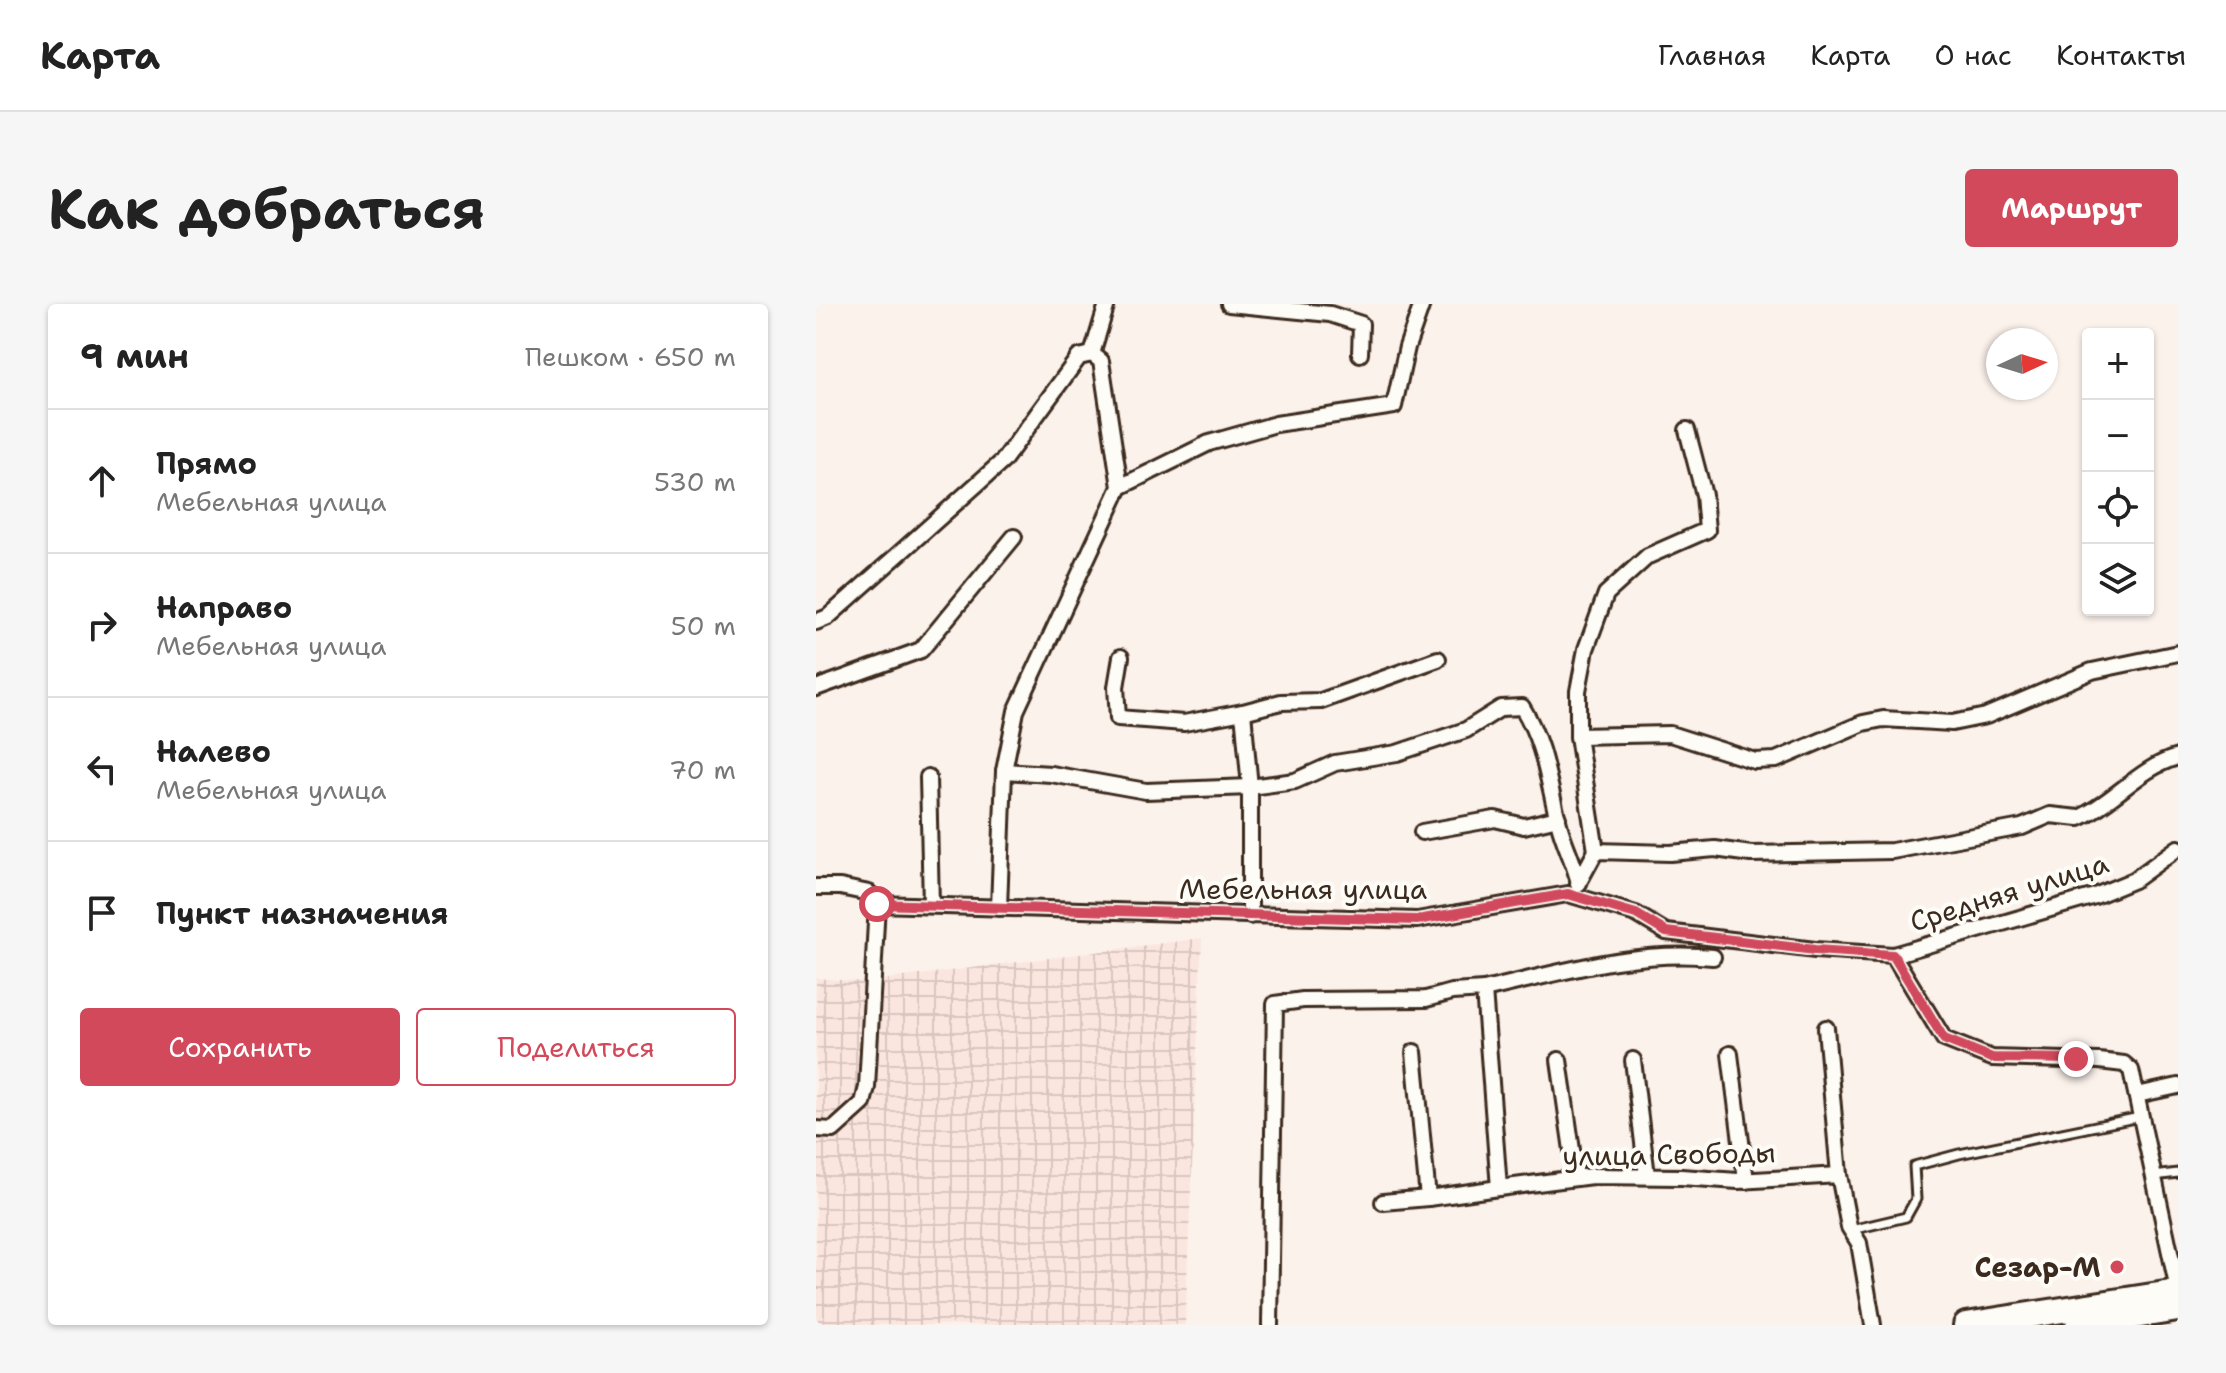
<!DOCTYPE html>
<html lang="ru">
<head>
<meta charset="utf-8">
<style>
  :root { --surface:#fff; --page:#f6f6f6; --text:#222; --muted:#767676; --line:#e0e0e0; --accent:#d1495b }
  body { margin:0; font-family:"Shantell Sans",sans-serif; background:var(--page); color:var(--text) }
  .controls { position:absolute; right:24px; top:24px; display:grid; overflow:hidden; border-radius:8px; box-shadow:0 2px 6px #0004 }
  .controls button { width:72px; height:72px; display:grid; place-items:center; padding:0; border:0; border-bottom:2px solid var(--line); background:var(--surface); color:var(--text); font:40px sans-serif }
  .compass { position:absolute; left:1170px; top:24px; width:72px; height:72px; border-radius:50%; background:var(--surface); box-shadow:0 2px 6px #0004; rotate:86deg }
  .stop { position:absolute; width:24px; height:24px; margin:-18px; border:6px solid #d1495b; border-radius:50%; background:#fff }
  .stop.end { background:#d1495b; border-color:#fff; box-shadow:0 2px 8px #0008 }
  .list { margin:0; padding:0; list-style:none }
  h2 { display:flex; justify-content:space-between; align-items:center; height:104px; margin:0; padding:0 32px; font-size:34px }
  h2 small { font-size:26px; font-weight:400; color:var(--muted) }
  .list li { display:grid; grid-template-columns:52px 1fr auto; gap:24px; align-items:center; box-sizing:border-box; height:144px; padding:0 32px; border-top:2px solid var(--line) }
  .list b { display:block; font-size:30px; white-space:nowrap }
  .list p { margin:0; font-size:26px; white-space:nowrap; color:var(--muted) }
  .list em { font-size:26px; font-style:normal; color:var(--muted) }
  .actions { display:flex; gap:16px; padding:24px 32px }
  .actions a { flex:1; padding:18px 0; border:2px solid var(--accent); border-radius:8px; text-align:center; font-size:28px; color:var(--accent) }
  .actions .main { background:var(--accent); color:#fff }
  .icon { flex:none; width:44px; height:44px; fill:none; stroke:currentColor; stroke-width:2; stroke-linecap:round; stroke-linejoin:round }
  .map { position:relative; flex:none; width:1362px; height:1021px; overflow:hidden; border-radius:8px }
  header { display:flex; align-items:center; gap:48px; box-sizing:border-box; height:112px; padding:0 40px; background:var(--surface); border-bottom:2px solid var(--line) }
  header strong { font-size:38px }
  nav { display:flex; gap:44px; margin-inline-start:auto; font-size:28px }
  .intro { display:flex; align-items:center; justify-content:space-between; box-sizing:border-box; height:192px; padding:0 48px }
  h1 { margin:0; font-size:56px }
  .button { padding:20px 36px; border-radius:8px; background:var(--accent); color:#fff; font-size:28px; font-weight:700 }
  main { display:flex; gap:48px; padding:0 48px }
  aside { flex:1; background:var(--surface); border-radius:8px; box-shadow:0 2px 6px #0004 }
  .map>svg:first-child { display:block }
  .industrial { fill:url(#industrial-grid) }
  .lines { fill:none; stroke-linecap:round; stroke-linejoin:round }
  .lane-casing { stroke:#3b2a1e; stroke-width:13 }
  .street-casing { stroke:#3b2a1e; stroke-width:20 }
  .primary-casing { stroke:#3b2a1e; stroke-width:30 }
  .lane { stroke:#fdfcf7; stroke-width:7 }
  .street { stroke:#fdfcf7; stroke-width:14 }
  .primary { stroke:#fdfcf7; stroke-width:24 }
  .route { stroke:#d1495b; stroke-width:10 }
  .poi-dot { fill:#d1495b; stroke:#fdfcf7; stroke-width:3 }
  .labels { text-anchor:middle; dominant-baseline:central; stroke-width:8; stroke-linejoin:round; paint-order:stroke }
  .street-label { font-size:28px; fill:#3b2a1e; stroke:#fdfcf7 }
  .poi-label { font-size:28px; font-weight:bold; fill:#3b2a1e; stroke:#fdfcf7; text-anchor:end }
</style>
</head>
<body>
<header>
<strong>Карта</strong>
<nav><a>Главная</a><a>Карта</a><a>О нас</a><a>Контакты</a></nav>
</header>
<div class="intro"><h1>Как добраться</h1><a class="button">Маршрут</a></div>
<main>
<aside>
<h2>9 мин<small>Пешком · 650 m</small></h2>
<ul class="list">
<li><svg class="icon" aria-label="ahead" viewBox="0 0 24 24"><path d="M12 20V5M6 11l6-6 6 6"/></svg><div><b>Прямо</b><p>Мебельная улица</p></div><em>530 m</em></li>
<li><svg class="icon" aria-label="right" viewBox="0 0 24 24"><path d="M7 20v-9h11M14 6l5 5-5 5"/></svg><div><b>Направо</b><p>Мебельная улица</p></div><em>50 m</em></li>
<li><svg class="icon" aria-label="left" viewBox="0 0 24 24"><path d="M17 20v-9H6M10 6l-5 5 5 5"/></svg><div><b>Налево</b><p>Мебельная улица</p></div><em>70 m</em></li>
<li><svg class="icon" aria-label="arrive" viewBox="0 0 24 24"><path d="M6 21V4h12l-3 4 3 4H6"/></svg><div><b>Пункт назначения</b></div></li>
</ul>
<div class="actions"><a class="main">Сохранить</a><a>Поделиться</a></div>
</aside>
<div class="map">
<svg width="1362" height="1021" viewBox="0 0 1362 1021">
  <defs>
    <pattern id="industrial-grid" width="8" height="8" patternUnits="userSpaceOnUse" patternTransform="scale(2)"><rect width="8" height="8" fill="#fbe6df"/><path d="M0 4h8M4 0v8" fill="none" stroke="#d8c5bf"/></pattern>
  </defs>
  <rect width="100%" height="100%" fill="#fcf2ec"/>
  <filter id="ink" filterUnits="userSpaceOnUse"><feTurbulence type="fractalNoise" baseFrequency=".0125" numOctaves="2"/><feDisplacementMap in="SourceGraphic" scale="16" xChannelSelector="R" yChannelSelector="G"/><feConvolveMatrix kernelMatrix="1 2 1 2 8 2 1 2 1" color-interpolation-filters="sRGB"/></filter>
  <g filter="url(#ink)">
    <polygon class="industrial" points="386,634 369,1021 0,1021 0,674 49,678"/>
    <g class="lines">
      <g class="lane-casing">
        <g id="lane">
          <polyline points="1338,872 1362,869"/>
          <polyline points="1035,926 1090,913 1100,895 1098,862 1143,850 1324,813"/>
        </g>
      </g>
      <g class="street-casing">
        <g id="street">
          <polyline points="413,0 514,10 545,20 544,50"/>
          <polyline points="276,50 291,0"/>
          <polyline points="304,183 393,139 460,120 578,102 591,43 606,0"/>
          <polyline points="0,318 12,313 187,157 263,53 276,50 285,57 304,183 200,407 188,467 183,604"/>
          <polyline points="305,353 300,383 302,414 368,419 427,408 465,398 505,397 622,355"/>
          <polyline points="0,384 105,346 198,233"/>
          <polyline points="427,408 434,483 434,612"/>
          <polyline points="762,432 854,430 939,457 960,456 1047,419 1067,415 1136,419 1170,412 1276,367 1362,349"/>
          <path d="M188,467L235,470L330,487L434,483L479,477L519,459L581,449L650,426L685,404L706,403C729,440 732,479 743,520C748,540 758,558 763,579"/>
          <polyline points="112,473 115,601"/>
          <polyline points="606,528 679,515 708,522 742,514"/>
          <polyline points="780,547 762,432 762,387 770,345 790,290 832,252 891,226 888,191 871,126"/>
          <path d="M762,580L780,547L854,549L899,545L935,550L1076,547L1206,523L1234,511L1263,514C1298,498 1324,463 1362,453"/>
          <polyline points="0,583 24,583 53,589 61,600 601,616 752,590 820,610 850,628 999,646 1077,651 1128,735 1176,754 1283,757 1308,760 1315,766 1362,986"/>
          <polyline points="1077,651 1279,592 1318,576 1362,544"/>
          <path d="M668,686C743,669 819,645 897,653"/>
          <polyline points="1010,724 1023,871"/>
          <polyline points="598,748 612,894 683,884"/>
          <polyline points="914,750 930,877"/>
          <polyline points="743,756 760,874"/>
          <polyline points="817,756 831,872"/>
          <polyline points="1321,791 1362,782"/>
          <polyline points="0,825 17,826 47,799 51,783 61,600"/>
          <polyline points="567,898 612,894"/>
          <polyline points="454,1021 459,700 487,696 610,695 636,688 668,686 683,884 776,872 865,873 922,877 1023,871 1033,923 1043,939 1057,1021"/>
        </g>
      </g>
      <g class="primary-casing">
        <g id="primary">
          <polyline points="1150,1021 1362,988"/>
          <polyline points="1262,1021 1362,1005"/>
        </g>
      </g>
      <use href="#lane" class="lane"/>
      <use href="#street" class="street"/>
      <use href="#primary" class="primary"/>
    </g>
  </g>
  <g class="lines" filter="url(#ink)">
    <polyline class="route" points="61,600 601,616 752,590 820,610 850,628 999,646 1077,651 1128,735 1176,754 1260,755"/>
  </g>
  <circle class="poi-dot" cx="1301" cy="963" r="8"/>
  <g class="labels">
    <g class="street-label">
      <text x="487" y="585">Мебельная улица</text>
      <text transform="translate(1193 588) rotate(-17)">Средняя улица</text>
      <text transform="translate(853 850) rotate(-1)">улица Свободы</text>
    </g>
    <g class="poi-label">
      <text x="1285" y="963">Сезар-М</text>
    </g>
  </g>
</svg>
<div class="controls">
<button>+</button>
<button>−</button>
<button><svg class="icon" aria-label="locate" viewBox="0 0 24 24"><circle cx="12" cy="12" r="6"/><path d="M12 2v4M12 18v4M2 12h4M18 12h4"/></svg></button>
<button><svg class="icon" aria-label="layers" viewBox="0 0 24 24"><path d="M12 4l9 5-9 5-9-5zM3 14l9 5 9-5"/></svg></button>
</div>
<svg class="compass" viewBox="-18 -18 36 36"><path d="M0-13l5 13h-10z" fill="#e53935"/><path d="M0 13l5-13h-10z" fill="#767676"/></svg>
<div class="stop" style="left:61px;top:600px"></div>
<div class="stop end" style="left:1260px;top:755px"></div>
</div>
</main>
</body>
</html>
